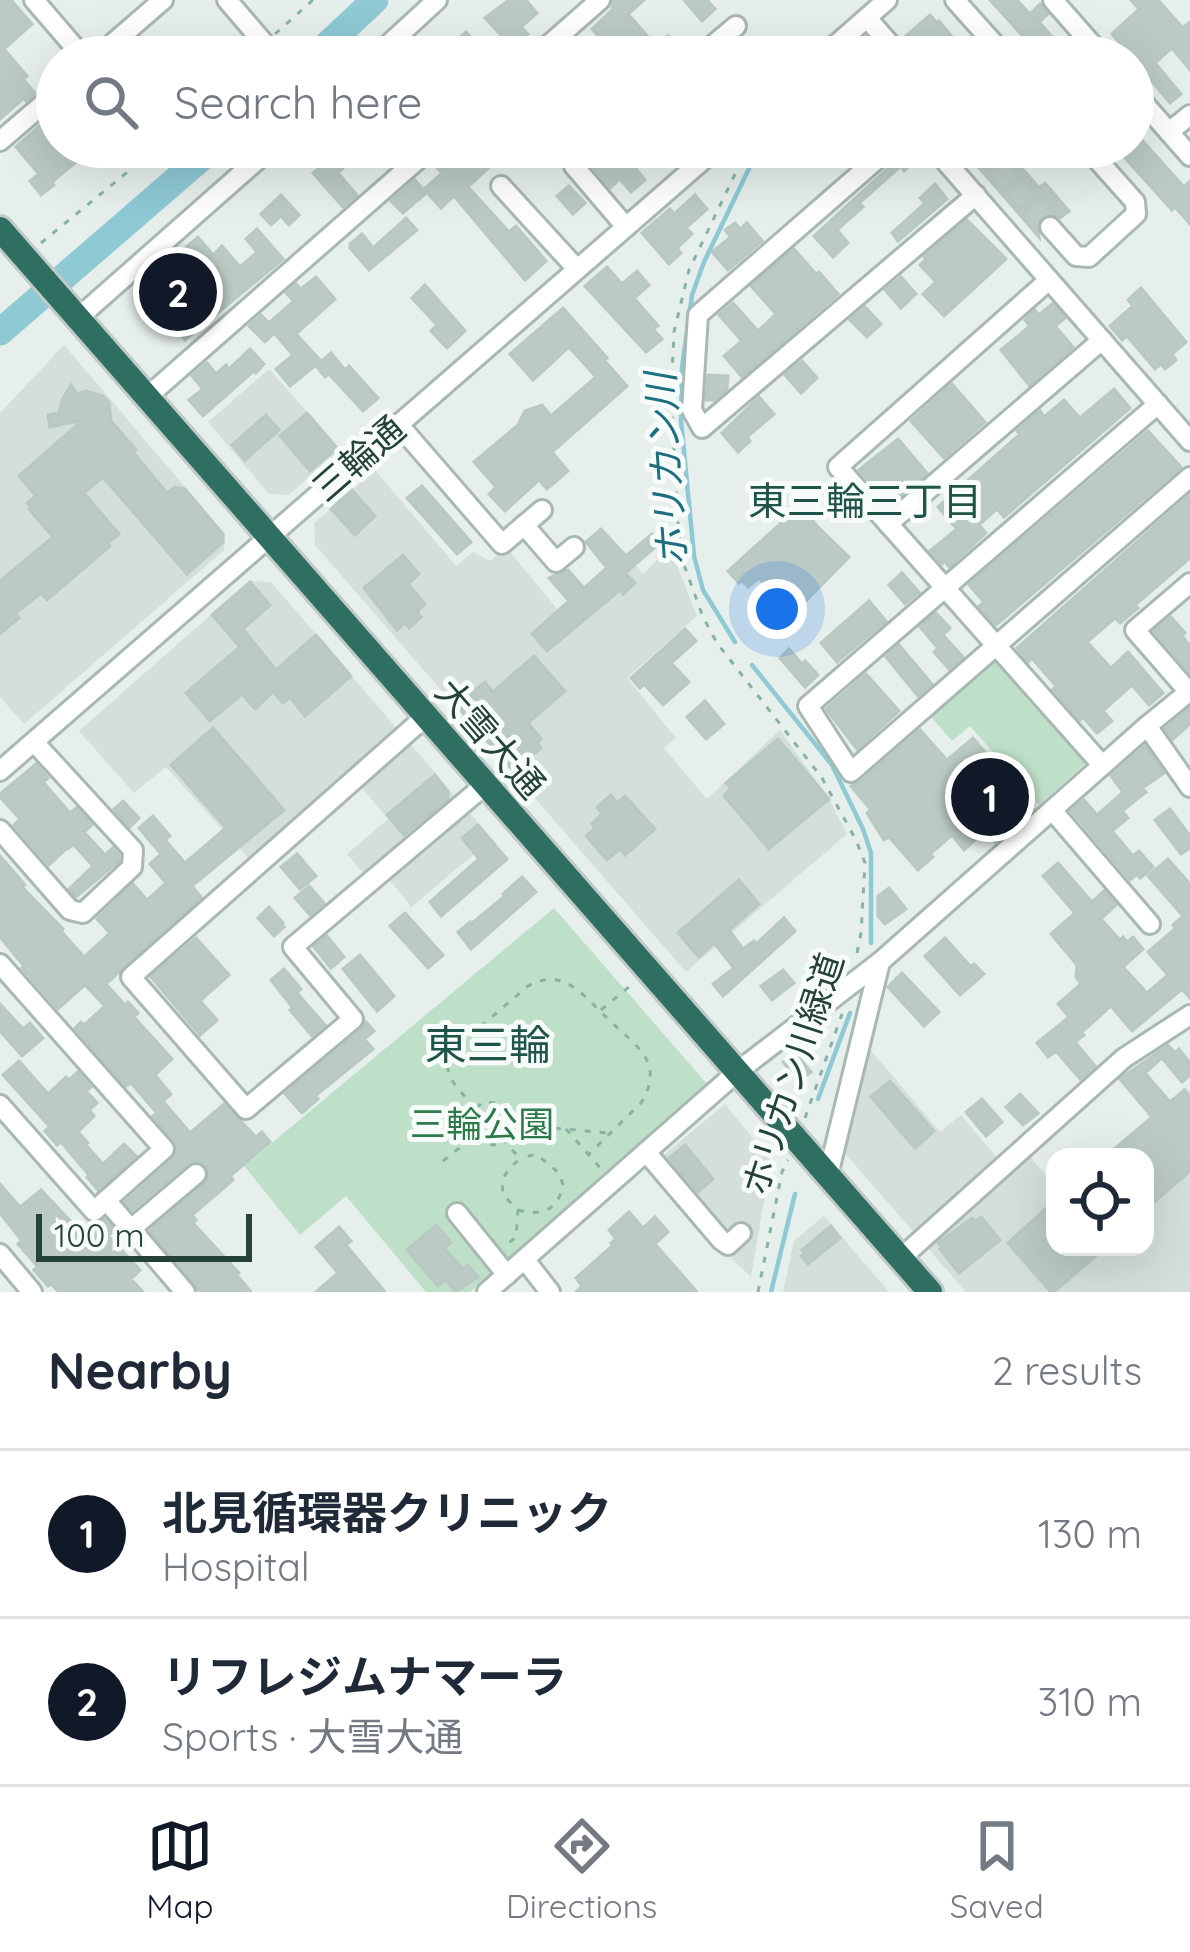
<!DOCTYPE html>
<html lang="en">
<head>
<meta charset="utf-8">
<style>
  :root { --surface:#fff; --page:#f2f2f3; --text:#1f2937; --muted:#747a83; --line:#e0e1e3; --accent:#111827 }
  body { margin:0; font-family:Quicksand,"Noto Sans JP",sans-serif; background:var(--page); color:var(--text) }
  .controls { position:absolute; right:36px; bottom:36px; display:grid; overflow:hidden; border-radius:24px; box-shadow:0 12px 48px #0002 }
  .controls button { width:108px; height:108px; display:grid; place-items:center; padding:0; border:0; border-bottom:3px solid var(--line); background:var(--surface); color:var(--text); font:60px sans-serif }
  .scale { position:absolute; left:36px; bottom:30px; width:216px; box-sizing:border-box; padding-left:12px; border:6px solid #24423a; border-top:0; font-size:33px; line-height:42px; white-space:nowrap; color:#24423a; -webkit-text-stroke:9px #f7fbf9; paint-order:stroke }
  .you { position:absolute; left:777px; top:609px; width:42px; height:42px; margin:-30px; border:9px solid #fff; border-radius:50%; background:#1a73e8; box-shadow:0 0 0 18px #1a73e833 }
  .badge { display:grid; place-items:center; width:78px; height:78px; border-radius:50%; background:var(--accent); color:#fff; font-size:39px; font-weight:700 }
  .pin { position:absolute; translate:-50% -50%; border:6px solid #fff; box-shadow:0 3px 12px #0006 }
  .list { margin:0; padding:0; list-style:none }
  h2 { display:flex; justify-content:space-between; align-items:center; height:156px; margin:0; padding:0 48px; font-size:51px }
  h2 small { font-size:39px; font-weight:400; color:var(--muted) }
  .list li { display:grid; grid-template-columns:78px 1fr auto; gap:36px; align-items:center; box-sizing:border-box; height:168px; padding:0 48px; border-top:3px solid var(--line) }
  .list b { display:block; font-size:45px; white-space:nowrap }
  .list p { margin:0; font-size:39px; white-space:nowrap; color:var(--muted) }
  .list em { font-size:39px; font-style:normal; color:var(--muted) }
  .icon { flex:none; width:66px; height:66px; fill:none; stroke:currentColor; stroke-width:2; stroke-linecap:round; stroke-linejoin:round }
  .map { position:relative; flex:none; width:1190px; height:1292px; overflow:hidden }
  .search { position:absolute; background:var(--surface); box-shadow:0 12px 48px #0002; left:36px; right:36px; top:36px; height:132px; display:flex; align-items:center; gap:30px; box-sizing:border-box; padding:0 42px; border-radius:66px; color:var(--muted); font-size:45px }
  .sheet { height:492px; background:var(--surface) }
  nav { display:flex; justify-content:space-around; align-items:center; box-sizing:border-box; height:168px; border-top:3px solid var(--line); background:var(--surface); font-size:33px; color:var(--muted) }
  nav a { display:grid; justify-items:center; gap:6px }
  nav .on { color:var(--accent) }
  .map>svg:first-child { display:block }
  .built { fill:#d4dfda }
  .green { fill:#bfe0c8 }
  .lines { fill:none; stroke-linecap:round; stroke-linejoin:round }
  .stream { stroke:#8ec9d4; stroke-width:4.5 }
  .river { stroke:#8ec9d4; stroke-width:27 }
  .building { fill:#bbcac4; stroke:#b8c9c2; stroke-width:3 }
  .minor-tunnel { stroke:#bfccc8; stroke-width:18; stroke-dasharray:18 9; stroke-linecap:butt }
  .minor-casing { stroke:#a8b8b2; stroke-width:24 }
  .highway-casing { stroke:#c2cac8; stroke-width:30 }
  .path { stroke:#86b3a5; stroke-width:3; stroke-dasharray:6 9; stroke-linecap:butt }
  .minor { stroke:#fff; stroke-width:18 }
  .highway { stroke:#2f6f62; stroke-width:24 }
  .labels { text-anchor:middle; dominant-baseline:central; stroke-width:10; stroke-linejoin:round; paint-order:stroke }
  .street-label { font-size:36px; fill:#24423a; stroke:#f7fbf9 }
  .park-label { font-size:36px; fill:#2d7a4b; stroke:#f7fbf9 }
  .water-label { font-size:39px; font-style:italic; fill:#1c6f80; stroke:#f7fbf9 }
  .neighbourhood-label { font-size:39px; fill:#1f5548; stroke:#f7fbf9 }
  .quarter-label { font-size:42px; fill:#1f5548; stroke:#f7fbf9 }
</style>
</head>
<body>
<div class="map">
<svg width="1190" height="1292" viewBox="0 0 1190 1292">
  <rect width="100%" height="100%" fill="#e6efeb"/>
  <g class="built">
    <polygon points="64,345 225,534 224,550 24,724 0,697 0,413"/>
    <polygon points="269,369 341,450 289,495 269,494 208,422"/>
    <polygon points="375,470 456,566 473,552 490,561 507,548 557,609 602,571 605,574 629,556 643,574 670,547 697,616 627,678 676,738 664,748 707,799 780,730 828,797 847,834 686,972 315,545 314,523"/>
    <polygon points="249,581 271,582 492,839 409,909 410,905 377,865 364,874 347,854 388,819 351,775 249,859 166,767 134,793 79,731"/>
    <polygon points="869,1048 940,1132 961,1115 1007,1170 1027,1153 1055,1186 1055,1247 1145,1247 1145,1157 1104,1157 1186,1087 1190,1092 1190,1292 966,1292 842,1150"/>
    <polygon points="725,1104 771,1160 751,1277 703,1230 648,1168"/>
    <polygon points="824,1216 889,1292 783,1292 794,1241"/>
  </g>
  <g class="green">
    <polygon points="992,655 1086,763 1039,805 970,726 952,741 927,712"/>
    <polygon points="554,908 708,1085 470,1292 426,1292 346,1196 300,1235 244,1166"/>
  </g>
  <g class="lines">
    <g class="stream">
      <polyline points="735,642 703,590 694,556 681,420 682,367 692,295 704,262 756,154"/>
      <polyline points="752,665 832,765 863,829 871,853 871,943"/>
      <polyline points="818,1099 850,1013"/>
      <polyline points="771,1292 795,1194"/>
    </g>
    <g class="river">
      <polyline points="314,57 375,0"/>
      <polyline points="0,332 214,147"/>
    </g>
  </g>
  <g class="building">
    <polygon points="0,0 11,0 32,24 4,49 27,76 23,79 35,93 26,101 24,98 0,119"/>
    <polygon points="509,0 526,0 537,13 521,27 528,34 513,48 485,18"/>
    <polygon points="613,0 644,0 628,14 657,47 668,36 686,57 587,57 603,41 592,29 612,10"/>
    <polygon points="684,0 707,0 715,9 702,21"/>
    <polygon points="990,0 1017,0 1030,14 1040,4 1048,14 1039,22 1054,39 1051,42 1065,57 1042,57"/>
    <polygon points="1131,0 1158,0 1183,28 1190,22 1190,70 1172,48 1155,63 1181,94 1170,103 1112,34 1139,9"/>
    <polygon points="930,15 937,23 939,21 969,57 929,57 918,44 915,47 906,36"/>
    <polygon points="466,32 489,57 444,57 452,49 450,46"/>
    <polygon points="161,40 176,57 142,57"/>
    <polygon points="57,110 57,147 94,147 52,182 54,185 41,195 30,181 39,174 16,147"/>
    <polygon points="1133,130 1184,187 1190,181 1190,224 1175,207 1172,210 1115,147 1133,147"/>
    <polygon points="341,147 363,147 342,164 344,167 338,173 357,195 343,207 313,173"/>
    <polygon points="372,147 408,147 388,165"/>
    <polygon points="473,147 511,147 468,187 509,232 516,226 546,261 525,280 454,196 441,208 424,189 442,173 434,164 444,153 454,165"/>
    <polygon points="616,147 633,147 639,153 630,161 645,180 631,192 620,179 610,188 593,167"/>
    <polygon points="904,147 920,147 913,156 917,160 904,171 901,166 859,203 863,207 837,230 848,243 833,257 814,236 900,157"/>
    <polygon points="961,147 1004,147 1039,188 1045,183 1069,211 1060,218 1053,214 1042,216 1037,224 1039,237"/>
    <polygon points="415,180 426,193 403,213 391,201"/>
    <polygon points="935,184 947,199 898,241 892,233 925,203 920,198"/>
    <polygon points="569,186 585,203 573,214 557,196"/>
    <polygon points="281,195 299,215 289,225 281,216 271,225 261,214"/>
    <polygon points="695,195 707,209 686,228 692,234 677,248 681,253 669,264 642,233 670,209 674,214"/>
    <polygon points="406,218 417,230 369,270 350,248 350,244 362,234 373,248"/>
    <polygon points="967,220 1006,259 944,316 923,294 936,282 920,265 926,259 924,257"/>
    <polygon points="735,223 740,229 747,223 762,241 728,270 712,252 731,237 725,230"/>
    <polygon points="257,229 283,259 185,340 164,315 159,319 142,300 147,296 139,287 198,237 213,255 222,246 240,267 257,252 246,239"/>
    <polygon points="794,249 816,274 819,272 838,294 742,377 724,356 742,341 719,315 733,303 758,331 776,314 751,286"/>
    <polygon points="607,267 622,284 637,271 649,285 634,298 658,326 653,329 662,339 646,352 585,286"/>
    <polygon points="316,277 335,299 296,334 321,361 290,386 276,369 293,355 274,333 265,342 249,326 261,315 269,323 294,301 286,293 296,284 301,289"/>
    <polygon points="901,277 916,294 901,308 885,290"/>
    <polygon points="425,285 465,331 447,348 431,331 437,325 412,298"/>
    <polygon points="1141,288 1186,342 1172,354 1176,360 1165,369 1161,364 1155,369 1127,336 1122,340 1110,326 1133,306 1128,300"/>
    <polygon points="1052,304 1065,318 1055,326 1073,347 1029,385 1001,350 1030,326 1025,320 1035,310 1039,315"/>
    <polygon points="865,307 881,324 867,337 850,320"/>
    <polygon points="563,308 607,358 604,360 627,386 552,452 568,471 547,489 539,480 505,511 489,494 496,487 474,462 518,425 525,411 542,405 551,416 596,377 569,347 533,380 510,354"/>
    <polygon points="250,349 264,364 256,373 254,371 203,416 189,400 203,389 192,376 207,363 216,374 226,365 229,369"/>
    <polygon points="331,353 345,370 349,366 378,398 363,411 329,374 325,377 316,366"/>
    <polygon points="802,361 817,378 801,393 785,375"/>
    <polygon points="708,375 728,376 727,389 714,400 706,400"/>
    <polygon points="952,384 985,422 944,458 911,421"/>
    <polygon points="71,385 77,394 86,391 103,396 109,403 111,421 136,450 133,452 167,493 175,487 185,489 223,534 223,542 187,574 103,477 84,493 119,534 108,543 110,546 47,600 41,593 15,614 19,618 0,634 0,581 53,537 29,509 31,507 27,503 36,496 19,476 83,420 50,427 48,415 59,413 62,400"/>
    <polygon points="1114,389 1130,408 1004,517 997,509 979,525 986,533 949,567 945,561 942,564 930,551 957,529 938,507 1020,434 1017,431 1040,411 1044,417 1064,400 1080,418"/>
    <polygon points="759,397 774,414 747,437 750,441 738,452 722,433"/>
    <polygon points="307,413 337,448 310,471 280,436"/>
    <polygon points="266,415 279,430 245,460 232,445"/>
    <polygon points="1148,431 1181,467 996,625 979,606 984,602 969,585"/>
    <polygon points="898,439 927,473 890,505 859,470"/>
    <polygon points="422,486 471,542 457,554 407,498"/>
    <polygon points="352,490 375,516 355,535 331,509"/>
    <polygon points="1190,495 1190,558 1135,605 1138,608 1120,623 1115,618 1087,642 1111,668 1128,652 1163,693 1149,705 1132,685 1103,711 1112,721 1097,733 1083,717 1080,720 1053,689 1056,686 1032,658 1028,662 1017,648"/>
    <polygon points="802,504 813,516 811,518 817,526 849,557 799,608 784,591 777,598 759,578 748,587 742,580 739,583 728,571"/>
    <polygon points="601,529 626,556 652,534 660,543 625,573 635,583 623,594 620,590 547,651 532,634 569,601 549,578 568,570 584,588 607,568 586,542"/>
    <polygon points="403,555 419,574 408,584 425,604 417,612 421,617 409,628 405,623 397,630 364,588"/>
    <polygon points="902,573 919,592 905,604 889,585"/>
    <polygon points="250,582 270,605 243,629 276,670 316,635 351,676 305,716 290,697 283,703 273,692 255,709 242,694 210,721 186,693 240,647 212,615"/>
    <polygon points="869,601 886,621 837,662 821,643"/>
    <polygon points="936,613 950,628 943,635 963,657 949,669 934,652 938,648 920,627"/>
    <polygon points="1171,617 1185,633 1182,636 1190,646 1190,673 1154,631"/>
    <polygon points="685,629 696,641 671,663 689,682 663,705 644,684 640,688 631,678"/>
    <polygon points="899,645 932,684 918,696 886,657"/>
    <polygon points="789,649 802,664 805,661 818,675 805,687 780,658"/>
    <polygon points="534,656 565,691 528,723 541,739 537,743 541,748 518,767 510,767 456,705 485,682 493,692"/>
    <polygon points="866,674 899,711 857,749 826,709"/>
    <polygon points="705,701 724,724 706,739 687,717"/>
    <polygon points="1190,708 1190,724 1173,739 1165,729"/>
    <polygon points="213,728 284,810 192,886 201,897 106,984 125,1005 128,1002 138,1013 134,1017 172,1059 155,1075 171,1094 163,1101 190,1133 224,1104 256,1137 262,1132 270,1142 230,1176 233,1180 192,1215 196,1220 193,1223 239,1273 237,1275 251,1292 200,1292 150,1231 206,1183 209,1173 205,1164 195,1161 188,1163 132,1210 125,1202 173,1159 177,1145 153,1116 157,1113 131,1083 126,1086 75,1028 81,1022 84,1025 105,1006 85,985 58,1009 22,968 24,966 0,937 0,856 25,885 22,887 63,929 61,931 84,957 110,933 97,919 133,884 147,900 166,883 150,864 161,854 139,828 153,816 170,836 165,840 185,863 226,828 171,765"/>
    <polygon points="920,730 947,760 973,738 1033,809 1019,820 1016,816 999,830 1003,835 995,842 985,831 964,850 952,835 930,854 933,857 918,870 889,837 884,840 867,813 871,810 851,786 860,782"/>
    <polygon points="778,739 829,799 769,849 724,796 731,788 726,783"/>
    <polygon points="1145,746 1164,773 1142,788 1146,792 1122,811 1128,818 1112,831 1133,856 1139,851 1153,867 1140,878 1137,874 1130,880 1071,811 1084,800 1097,815 1123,792 1111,776"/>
    <polygon points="36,764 48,778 43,782 70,813 76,808 92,825 84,832 105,855 113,848 119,855 119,861 76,897 69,889 93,866 74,845 65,850 49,865 14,825 20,819 0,797 0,794"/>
    <polygon points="435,775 448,792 448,799 404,835 387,815"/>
    <polygon points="611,795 617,803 625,796 655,829 625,855 620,849 607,860 586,836 595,828 592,824 602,814 597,807"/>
    <polygon points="123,801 139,818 130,827 114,809"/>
    <polygon points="1170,809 1190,836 1190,848 1181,854 1155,820"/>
    <polygon points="478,825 507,859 441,916 430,902 479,859 462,838"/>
    <polygon points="297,854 316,876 300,889 281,867"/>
    <polygon points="1168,859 1190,884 1190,998 1182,989 1132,1031 1111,1006 1082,1032 1084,1035 1075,1042 1095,1066 1080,1079 1056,1051 1048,1057 1037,1043 1069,1017 1058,1004 1081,984 1076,977 1077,965 1051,934 1075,913 1043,876 1058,863 1092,902 1104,891 1116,905 1101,919 1120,940 1123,937 1127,942 1133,937 1143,949 1123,967 1147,993 1168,975 1148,952 1176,928 1173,925 1183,916 1148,876"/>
    <polygon points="522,877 536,892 471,949 458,932 470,922 471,924 505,896 503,894"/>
    <polygon points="739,880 759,904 729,930 743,949 754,941 756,944 784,918 795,931 723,996 713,984 734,968 714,943 699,957 678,933"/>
    <polygon points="309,886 324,903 310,915 295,898"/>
    <polygon points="889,888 906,909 885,924 878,916 878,896"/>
    <polygon points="269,907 283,923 281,924 284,927 274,936 258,918"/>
    <polygon points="405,913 443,955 428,968 390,926"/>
    <polygon points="327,936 344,957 331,968 314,947"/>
    <polygon points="196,938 229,975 200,1001 217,1020 200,1035 151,977"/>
    <polygon points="945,938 971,967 974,964 984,974 960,995 925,956"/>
    <polygon points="360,955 394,996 377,1011 343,969"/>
    <polygon points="284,969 301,989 297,993 325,1025 312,1036 290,1010 293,1008 271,980"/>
    <polygon points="783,970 794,983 772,1000 761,986"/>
    <polygon points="902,973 939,1012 924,1026 888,987"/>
    <polygon points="0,1004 23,1029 30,1023 43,1038 22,1056 0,1031"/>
    <polygon points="366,1022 374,1031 364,1039 373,1049 315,1096 318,1099 302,1113 285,1094 362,1029"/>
    <polygon points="1168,1045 1175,1053 1179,1049 1190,1063 1190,1075 1182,1082 1162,1058 1145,1073 1170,1102 1184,1090 1190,1097 1190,1171 1145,1210 1145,1157 1105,1157 1152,1117 1120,1079"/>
    <polygon points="795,1053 811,1072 799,1081 783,1062"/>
    <polygon points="19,1061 48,1094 66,1077 69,1080 78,1072 91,1087 86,1091 97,1103 89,1110 94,1116 78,1132 88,1143 86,1145 103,1164 124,1144 136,1156 98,1190 87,1177 89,1175 61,1142 57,1145 45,1131 50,1127 3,1075"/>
    <polygon points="890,1081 934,1131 915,1148 871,1097"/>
    <polygon points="1020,1094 1038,1113 1023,1125 1006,1107"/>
    <polygon points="982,1099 1002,1122 986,1136 966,1112"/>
    <polygon points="685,1145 713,1179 698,1192 669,1158"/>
    <polygon points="0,1184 20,1207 41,1190 80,1231 89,1223 98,1224 105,1219 114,1230 108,1236 140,1270 131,1279 143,1292 59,1292 51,1284 48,1286 34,1270 38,1267 18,1244 22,1241 0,1213"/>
    <polygon points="1055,1200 1055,1247 1106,1247 1054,1292 1051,1292 1008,1243"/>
    <polygon points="629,1212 643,1228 655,1217 668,1232 655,1244 697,1292 576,1292 582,1286 576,1278 613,1245 611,1243 616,1239 609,1230"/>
    <polygon points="981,1217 1000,1240 959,1273 940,1249 942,1248 938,1243 972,1218 975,1222"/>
    <polygon points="436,1225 451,1242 444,1248 463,1269 468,1265 478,1277 456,1292 445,1280 438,1286 407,1250"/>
    <polygon points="831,1226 840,1238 808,1264 801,1256 805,1253 802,1250"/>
    <polygon points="339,1227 351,1241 346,1245 385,1292 316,1292 338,1273 316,1247"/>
  </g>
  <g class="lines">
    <polyline class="minor-tunnel" points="979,147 1050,227"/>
    <g class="minor-casing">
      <g id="minor">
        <polyline points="34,0 83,57"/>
        <polyline points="227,0 276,57"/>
        <polyline points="955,0 1006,57"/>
        <polyline points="1053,0 1103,57"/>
        <polyline points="867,18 901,57"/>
        <polyline points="97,57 163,0"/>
        <polyline points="375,57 437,0"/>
        <polyline points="535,57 600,0"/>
        <polyline points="699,57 736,26"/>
        <polyline points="822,57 887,0"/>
        <polyline points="1133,91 1190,156"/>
        <polyline points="1169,132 1190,115"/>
        <polyline points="0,141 57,92"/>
        <polyline points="596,147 574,166 626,227"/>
        <polyline points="891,147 698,315 692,410 702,428 976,195"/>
        <polyline points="933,147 1190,441"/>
        <polyline points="501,186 577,269"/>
        <polyline points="1050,227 1076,256 1089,257 1136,214 1135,202 1086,147"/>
        <polyline points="1049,280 838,467 1102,765"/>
        <polyline points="78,318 272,147"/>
        <polyline points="147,397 432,147"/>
        <polyline points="1158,404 808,706 851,772 1190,477"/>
        <polyline points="398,424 502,544 542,510"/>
        <polyline points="888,524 1102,340"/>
        <polyline points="524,525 556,562 574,547"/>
        <polyline points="1189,692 1135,630 1190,583"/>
        <polyline points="425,717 131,977 246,1109 353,1019 293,947 485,785"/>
        <polyline points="1147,726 1190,787"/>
        <polyline points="0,771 718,147"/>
        <polyline points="1052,810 1150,924"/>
        <polyline points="0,830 70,910 83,913 132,867 133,850 34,742"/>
        <polyline points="0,964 164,1149 94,1211 0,1105"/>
        <polyline points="646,1152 721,1240 728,1245 741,1233"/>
        <polyline points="828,1175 880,962"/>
        <polyline points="106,1200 185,1292"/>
        <polyline points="457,1213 507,1275"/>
        <polyline points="131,1229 196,1174"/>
        <polyline points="0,1254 32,1292"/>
        <polyline points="901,1258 1124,1058 1190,1015"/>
        <polyline points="525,1260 550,1292"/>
        <polyline points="487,1292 737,1072 880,962 1147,726 1190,691"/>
      </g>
    </g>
    <g class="highway-casing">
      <polyline id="highway" points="0,229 930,1292"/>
    </g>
    <g class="path">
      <polyline points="275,34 313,0"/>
      <polyline points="748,147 689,270 674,332 671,396 680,554 703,617 717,643 822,778 856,840 865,863 861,933 856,958"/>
      <polyline points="41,243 158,147"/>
      <polyline points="601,1010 635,982"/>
      <path d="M475,1108C461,1091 439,1075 451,1052L528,986C563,966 584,996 607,1018C633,1044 667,1061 641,1103L588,1155"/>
      <polyline points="805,1118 842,1014"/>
      <polyline points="510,1124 608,1133"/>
      <polyline points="566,1129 603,1171"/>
      <path d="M502,1138L509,1131V1115L498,1103L483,1102L468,1115L467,1127L480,1143L494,1145L502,1138L520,1159C506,1170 501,1177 503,1195L518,1210L516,1237L505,1246"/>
      <polyline points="443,1161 474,1136"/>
      <path d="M518,1210C541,1216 558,1211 563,1185L559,1173L536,1154L521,1158"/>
      <polyline points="758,1292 782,1172 788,1160"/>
    </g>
    <use href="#minor" class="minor"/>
    <use href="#highway" class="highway"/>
  </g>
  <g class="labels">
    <g class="street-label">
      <text transform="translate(358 458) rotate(-41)">三輪通</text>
      <text transform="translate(491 738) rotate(49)">大雪大通</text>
      <text transform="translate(792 1074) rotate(-72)">ホリカン川緑道</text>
    </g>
    <g class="park-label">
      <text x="482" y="1123">三輪公園</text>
    </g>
    <g class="water-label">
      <text transform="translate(666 470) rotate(-94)">ホリカン川</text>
    </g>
    <g class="neighbourhood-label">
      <text x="865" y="500">東三輪三丁目</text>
    </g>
    <g class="quarter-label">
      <text x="488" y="1044">東三輪</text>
    </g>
  </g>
</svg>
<div class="controls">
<button><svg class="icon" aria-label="locate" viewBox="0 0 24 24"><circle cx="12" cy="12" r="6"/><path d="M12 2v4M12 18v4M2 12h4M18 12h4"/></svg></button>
</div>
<div class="scale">100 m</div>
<div class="you"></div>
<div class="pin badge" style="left:990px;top:797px">1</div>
<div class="pin badge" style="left:178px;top:292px">2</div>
<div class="search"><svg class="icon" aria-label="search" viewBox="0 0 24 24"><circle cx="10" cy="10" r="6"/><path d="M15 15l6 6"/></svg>Search here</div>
</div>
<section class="sheet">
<h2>Nearby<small>2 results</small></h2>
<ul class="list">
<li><span class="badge">1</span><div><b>北見循環器クリニック</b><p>Hospital</p></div><em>130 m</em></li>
<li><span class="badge">2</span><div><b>リフレジムナマーラ</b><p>Sports · 大雪大通</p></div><em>310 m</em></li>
</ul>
</section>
<nav>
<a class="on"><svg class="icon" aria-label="map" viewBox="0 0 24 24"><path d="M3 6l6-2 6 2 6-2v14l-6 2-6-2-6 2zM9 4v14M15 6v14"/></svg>Map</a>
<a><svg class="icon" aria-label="directions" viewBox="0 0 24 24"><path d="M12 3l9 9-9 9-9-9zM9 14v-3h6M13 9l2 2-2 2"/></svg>Directions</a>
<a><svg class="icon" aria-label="saved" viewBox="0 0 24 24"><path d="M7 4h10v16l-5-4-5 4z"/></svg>Saved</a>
</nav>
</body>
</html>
